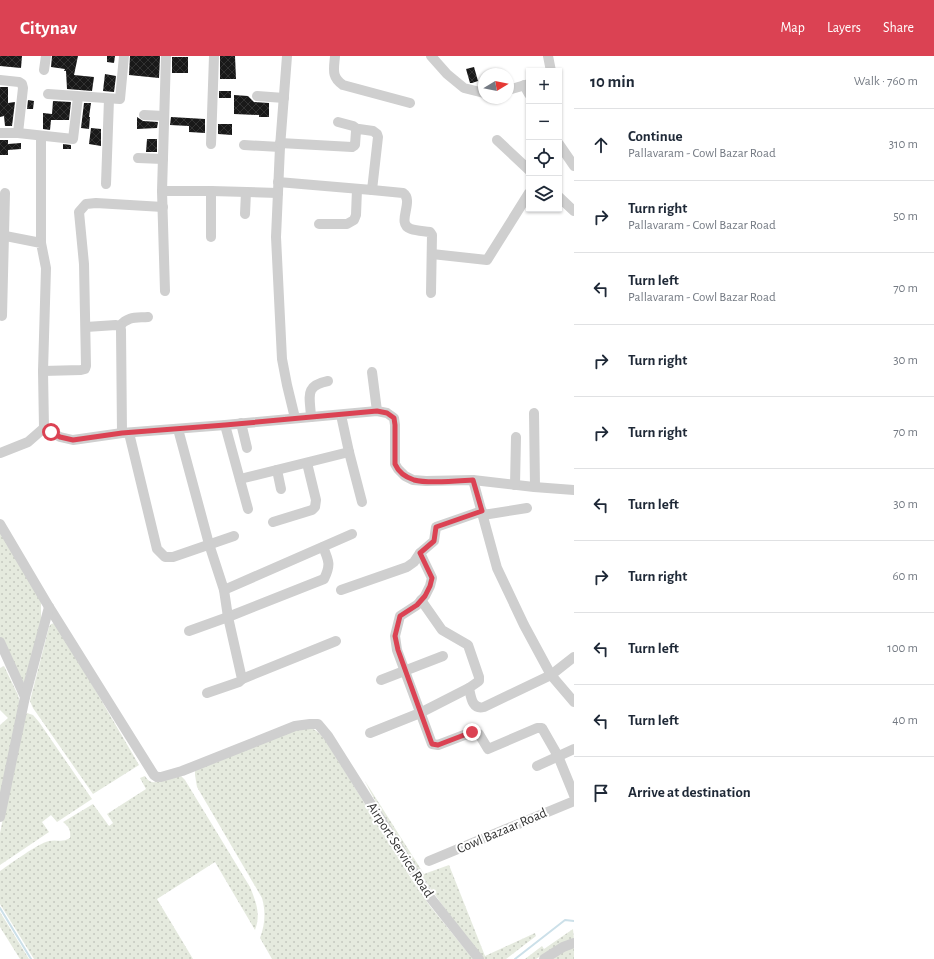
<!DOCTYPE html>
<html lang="en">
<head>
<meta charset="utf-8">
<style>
  :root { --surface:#fff; --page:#f2f2f3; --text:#1f2937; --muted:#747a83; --line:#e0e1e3; --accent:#db4253 }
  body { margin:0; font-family:"Alegreya Sans",sans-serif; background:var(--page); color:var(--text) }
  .controls { position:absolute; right:12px; top:12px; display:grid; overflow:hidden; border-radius:0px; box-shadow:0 1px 3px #0004 }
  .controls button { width:36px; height:36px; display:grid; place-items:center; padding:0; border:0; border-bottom:1px solid var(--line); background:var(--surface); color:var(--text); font:20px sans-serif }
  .compass { position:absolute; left:478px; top:12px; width:36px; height:36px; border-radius:50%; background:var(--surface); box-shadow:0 1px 3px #0004; rotate:80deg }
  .stop { position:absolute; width:12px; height:12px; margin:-9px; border:3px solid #db4253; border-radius:50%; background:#fff }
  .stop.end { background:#db4253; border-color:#fff; box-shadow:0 1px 4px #0008 }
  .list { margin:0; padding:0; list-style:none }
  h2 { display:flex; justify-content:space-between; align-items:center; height:52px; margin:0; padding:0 16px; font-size:17px }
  h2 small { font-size:13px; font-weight:400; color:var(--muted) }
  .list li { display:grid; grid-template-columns:26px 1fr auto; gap:12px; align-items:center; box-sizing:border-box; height:72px; padding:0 16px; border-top:1px solid var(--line) }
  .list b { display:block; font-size:15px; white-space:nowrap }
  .list p { margin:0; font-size:13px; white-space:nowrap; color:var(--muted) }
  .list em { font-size:13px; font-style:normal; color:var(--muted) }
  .icon { flex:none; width:22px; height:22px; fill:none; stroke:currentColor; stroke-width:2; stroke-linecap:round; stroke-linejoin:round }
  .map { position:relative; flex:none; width:574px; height:903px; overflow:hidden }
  header { display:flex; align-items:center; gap:24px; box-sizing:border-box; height:56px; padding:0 20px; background:var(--accent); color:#fff }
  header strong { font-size:19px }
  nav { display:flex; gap:22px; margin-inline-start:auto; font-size:14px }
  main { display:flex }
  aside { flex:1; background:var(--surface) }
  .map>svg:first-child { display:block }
  .grass { fill:url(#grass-dots) }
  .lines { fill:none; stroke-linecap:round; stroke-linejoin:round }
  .stream { stroke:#cce0e9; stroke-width:2 }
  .building { fill:url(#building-cross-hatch) }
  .minor { stroke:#cfcfcf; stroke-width:10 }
  .route { stroke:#db4253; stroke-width:5 }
  .labels { text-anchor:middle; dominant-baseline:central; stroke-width:4; stroke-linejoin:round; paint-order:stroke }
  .street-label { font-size:14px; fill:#323232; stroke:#fff }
</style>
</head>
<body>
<header>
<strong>Citynav</strong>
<nav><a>Map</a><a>Layers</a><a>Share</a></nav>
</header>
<main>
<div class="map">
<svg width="574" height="903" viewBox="0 0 574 903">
  <defs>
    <pattern id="grass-dots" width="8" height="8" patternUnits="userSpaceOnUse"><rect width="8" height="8" fill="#e5eade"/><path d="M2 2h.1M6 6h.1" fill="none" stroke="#c5c9bf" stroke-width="1.8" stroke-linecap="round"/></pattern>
    <pattern id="building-cross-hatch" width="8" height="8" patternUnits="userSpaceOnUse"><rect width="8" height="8" fill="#191919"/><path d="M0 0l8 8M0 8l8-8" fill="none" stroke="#323232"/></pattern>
  </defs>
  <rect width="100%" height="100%" fill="#fff"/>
  <g class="grass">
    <polygon points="0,474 41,545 41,566 25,629 0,583"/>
    <polygon points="55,567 58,570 139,709 93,738 33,652 30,645 49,571 51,568"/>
    <polygon points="4,610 18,639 20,648 0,743 0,669 8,662 0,654 0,612"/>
    <polygon points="27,657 33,659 39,666 92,743 57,766 51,759 42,766 49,776 0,809 0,777 24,662"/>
    <path d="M294,670C311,671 315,671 326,685L412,824L430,850L473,903H272L260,882C265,869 266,856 262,842L197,731L195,719V714Z"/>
    <path d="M145,720C151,730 158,726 168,722C172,721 177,721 181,720L185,724L250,831C256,846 261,858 255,874L215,806L157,843L193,903H34L0,848V815C12,807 37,788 49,785C57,783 62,787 70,782C71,774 69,771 63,766L93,748L109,770L113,767L107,758L146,733L140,722Z"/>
    <path d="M365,725L424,818L449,809L485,900L535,877L536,880L506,903H483C454,866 427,829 402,789C389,768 376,748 365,725Z"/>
    <polygon points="0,856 29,903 20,903 0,871"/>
    <polygon points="573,873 574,884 553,892 536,903 525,903 542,890 544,893"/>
    <polygon points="574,890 574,903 546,903"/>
  </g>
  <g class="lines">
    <g class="stream">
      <polyline points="0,852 31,903"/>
      <polyline points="515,903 565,864 574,865"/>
    </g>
  </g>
  <g class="building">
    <polygon points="0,0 22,0 21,12 0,10"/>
    <polygon points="52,0 78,0 74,19 94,21 92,35 67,33 66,15 64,15 65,13 51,11"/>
    <polygon points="107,0 115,0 114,7 107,6"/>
    <polygon points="130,0 160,0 159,22 129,19"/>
    <polygon points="220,0 235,0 236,23 220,23"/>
    <rect x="172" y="1" width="16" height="16"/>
    <polygon points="474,11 478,25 472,27 470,27 466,13"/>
    <polygon points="105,18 116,20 114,36 103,35"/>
    <polygon points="0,31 8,31 8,47 15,46 12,70 5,70 4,60 0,61"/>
    <rect x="219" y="35" width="12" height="7"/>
    <polygon points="234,39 248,40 254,46 269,47 269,61 259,61 259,59 234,58"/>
    <polygon points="28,44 34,45 33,53 27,53"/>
    <polygon points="53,45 71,46 69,64 51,64 50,74 43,73 43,57 52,58"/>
    <polygon points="84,47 91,47 89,61 90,61 89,73 81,72"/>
    <polygon points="137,61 143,65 158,66 157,72 137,73"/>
    <polygon points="171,61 205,63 205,77 189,76 189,70 170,69"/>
    <polygon points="218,68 232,68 232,79 218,78"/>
    <polygon points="91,72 101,73 101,90 89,88"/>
    <polygon points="147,83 157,83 157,96 146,96"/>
    <polygon points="0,84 8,84 8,88 21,87 21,93 8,94 8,99 0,99"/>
    <polygon points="63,88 71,89 71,93 63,93"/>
  </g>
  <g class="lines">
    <g class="minor">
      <polyline points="287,0 280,91 276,181 282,303 287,329 295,362"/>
      <path d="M335,0C334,13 331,21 343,29L410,47"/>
      <polyline points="431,0 447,18 464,32 484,37"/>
      <polyline points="548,0 551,15"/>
      <polyline points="44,14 46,0"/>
      <polyline points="0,24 19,26 22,28 23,32 18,77"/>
      <polyline points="524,29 529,38"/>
      <polyline points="508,34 529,28"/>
      <polyline points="48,38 120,43 124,0"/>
      <polyline points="257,40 284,42"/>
      <polyline points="144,59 164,60"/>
      <polyline points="338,66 353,70 357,73"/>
      <polyline points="0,77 18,77 73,83 78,41"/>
      <polyline points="41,80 41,187"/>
      <polyline points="497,84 529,114"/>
      <polyline points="211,88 214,0"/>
      <polyline points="559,88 574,110"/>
      <polyline points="244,89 280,91"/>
      <polyline points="138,102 163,103"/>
      <polyline points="278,126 372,134 378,81 377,78 373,75 359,73 356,75 355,89 352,91 280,87"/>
      <polyline points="106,128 109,43"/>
      <path d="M372,134L403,137C415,145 395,168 411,173C417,175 424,175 430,176L432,179L431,237"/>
      <polyline points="162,135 211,135 278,137"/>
      <polyline points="559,141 574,155"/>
      <polyline points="245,158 246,136"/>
      <polyline points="319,168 347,168 354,164 356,159 357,133"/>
      <polyline points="0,179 41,187 46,212 43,315 44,372 60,381 73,384 122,377 225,369 377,355 387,357 394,362 395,369 395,408 398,413 405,420 413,424 426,425 473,424 534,431 574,434"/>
      <polyline points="211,181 211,135"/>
      <polyline points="432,198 487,204 529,137"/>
      <polyline points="165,235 162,135 166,0"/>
      <polyline points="2,260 5,137"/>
      <path d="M120,270C128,260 136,262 148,261"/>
      <polyline points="86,271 116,269 120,270 121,274 122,377"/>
      <polyline points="43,315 81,314 85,313 86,310 84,208 79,156 86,148 96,147 163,151"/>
      <polyline points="372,316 377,355"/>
      <polyline points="534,357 535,431"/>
      <polyline points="341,359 349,396 362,446"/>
      <path d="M311,361C310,340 304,330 328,325"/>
      <polyline points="241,367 247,392"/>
      <polyline points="225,369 248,453"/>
      <path d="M178,373L209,488L224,534L228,561L324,523C331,509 329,505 323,491"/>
      <polyline points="129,377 157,493 165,501 173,501 234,480"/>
      <polyline points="0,397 28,386 44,372"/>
      <polyline points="277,414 281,433"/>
      <polyline points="240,423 349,396"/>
      <polyline points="473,424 497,512 524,569 551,619 574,646"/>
      <polyline points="515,429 516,381"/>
      <polyline points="483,459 527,452"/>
      <polyline points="273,466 312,454 315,451 316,444 307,407"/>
      <polyline points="0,468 49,551 154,719 157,721 161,721 182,715 295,670 310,668 318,668 328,680 429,840 479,903"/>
      <polyline points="420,497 432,522 430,530 425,540 417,549 400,560 395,580 397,594 432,688 438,689 472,676 479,678 488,693 537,672 542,672 558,700 574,739"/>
      <polyline points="224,534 352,478"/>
      <polyline points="341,534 407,511 414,506 420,497 434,485 436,471 482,455"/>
      <path d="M421,544L442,574L468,589L479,621V625L469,632C471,641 472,654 484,651L551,619L574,601"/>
      <polyline points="189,575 228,561 242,623 239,626 207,637"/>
      <polyline points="0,586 25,641 0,761"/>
      <polyline points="242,623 336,585"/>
      <polyline points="381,624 443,600"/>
      <polyline points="25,641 49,551"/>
      <polyline points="370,677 420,657 469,632"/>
      <polyline points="537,710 574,693"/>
      <polyline points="429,805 574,745"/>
      <polyline points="544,903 563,891 574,887"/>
    </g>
  </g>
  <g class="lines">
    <path class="route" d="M51,376L60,381L73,384L122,377L225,369L377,355L387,357L394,362L395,369V408C398,415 405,421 414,424C428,428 457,425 473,424L482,455L436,471L434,485L420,497L432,522L430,530L425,540L417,549L400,560L395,580L398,594L432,688L438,689L472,676"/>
  </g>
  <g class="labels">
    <g class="street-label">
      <text transform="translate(502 775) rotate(-23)">Cowl Bazaar Road</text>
      <text transform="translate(400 794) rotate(57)">Airport Service Road</text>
    </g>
  </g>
</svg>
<div class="controls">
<button>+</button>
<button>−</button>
<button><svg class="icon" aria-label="locate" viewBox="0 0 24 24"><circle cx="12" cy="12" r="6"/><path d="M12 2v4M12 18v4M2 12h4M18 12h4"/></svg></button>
<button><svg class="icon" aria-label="layers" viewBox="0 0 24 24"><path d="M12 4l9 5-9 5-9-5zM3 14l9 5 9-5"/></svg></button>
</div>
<svg class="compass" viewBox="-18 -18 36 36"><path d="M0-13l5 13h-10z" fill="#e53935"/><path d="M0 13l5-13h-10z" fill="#747a83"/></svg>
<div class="stop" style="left:51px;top:376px"></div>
<div class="stop end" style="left:472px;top:676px"></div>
</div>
<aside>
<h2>10 min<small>Walk · 760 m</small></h2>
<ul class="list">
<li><svg class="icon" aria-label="ahead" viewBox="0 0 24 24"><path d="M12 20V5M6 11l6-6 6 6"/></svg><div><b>Continue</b><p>Pallavaram - Cowl Bazar Road</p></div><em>310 m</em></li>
<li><svg class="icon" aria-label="right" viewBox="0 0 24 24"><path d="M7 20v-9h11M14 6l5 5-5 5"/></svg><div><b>Turn right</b><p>Pallavaram - Cowl Bazar Road</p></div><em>50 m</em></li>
<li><svg class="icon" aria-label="left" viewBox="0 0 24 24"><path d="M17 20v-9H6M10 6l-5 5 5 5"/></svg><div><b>Turn left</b><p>Pallavaram - Cowl Bazar Road</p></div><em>70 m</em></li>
<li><svg class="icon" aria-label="right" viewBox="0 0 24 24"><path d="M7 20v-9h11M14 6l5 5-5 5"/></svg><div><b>Turn right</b></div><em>30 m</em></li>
<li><svg class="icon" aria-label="right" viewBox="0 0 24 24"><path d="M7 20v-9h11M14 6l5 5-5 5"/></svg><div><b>Turn right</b></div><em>70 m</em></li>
<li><svg class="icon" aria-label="left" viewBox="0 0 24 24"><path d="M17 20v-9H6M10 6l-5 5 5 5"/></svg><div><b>Turn left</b></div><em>30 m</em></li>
<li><svg class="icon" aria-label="right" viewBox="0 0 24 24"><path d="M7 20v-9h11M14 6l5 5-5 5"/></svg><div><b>Turn right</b></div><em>60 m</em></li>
<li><svg class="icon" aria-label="left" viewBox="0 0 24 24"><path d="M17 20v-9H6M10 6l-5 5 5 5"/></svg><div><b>Turn left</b></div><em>100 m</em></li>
<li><svg class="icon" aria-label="left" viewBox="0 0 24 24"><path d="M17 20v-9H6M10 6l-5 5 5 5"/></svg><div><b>Turn left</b></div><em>40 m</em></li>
<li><svg class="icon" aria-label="arrive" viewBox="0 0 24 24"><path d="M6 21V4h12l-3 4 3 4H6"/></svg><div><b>Arrive at destination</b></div></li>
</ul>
</aside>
</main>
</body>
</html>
